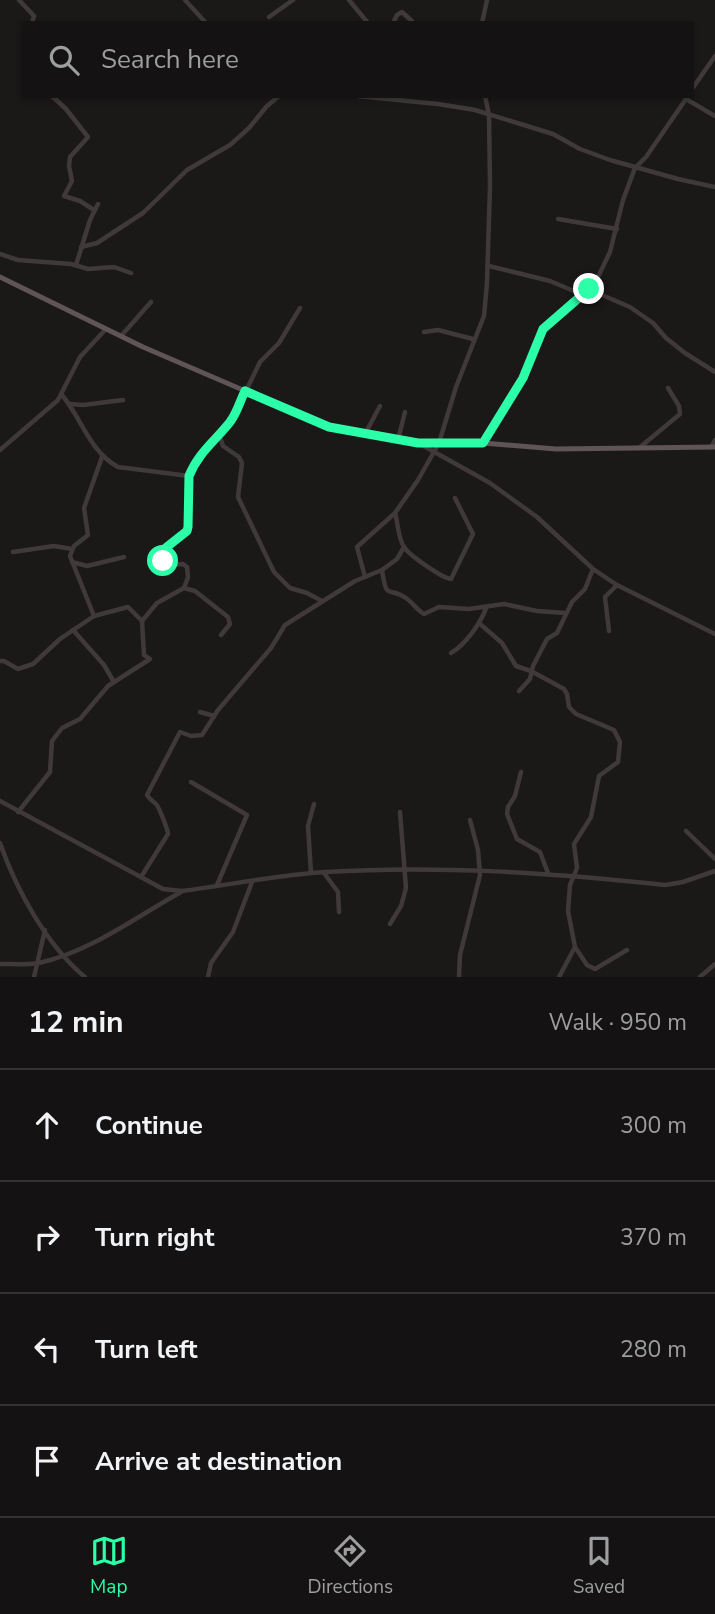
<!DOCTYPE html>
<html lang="en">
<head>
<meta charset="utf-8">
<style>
  :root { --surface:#141212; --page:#212020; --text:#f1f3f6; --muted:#9d9e9f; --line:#333232; --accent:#2bffa8 }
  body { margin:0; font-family:"Nunito Sans",sans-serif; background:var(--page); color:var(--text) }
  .stop { position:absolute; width:21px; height:21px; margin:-16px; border:5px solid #2bffa8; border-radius:50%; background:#fff }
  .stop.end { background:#2bffa8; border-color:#fff; box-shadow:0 2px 7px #0008 }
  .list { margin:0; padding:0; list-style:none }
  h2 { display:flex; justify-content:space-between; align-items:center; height:91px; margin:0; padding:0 28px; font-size:30px }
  h2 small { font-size:23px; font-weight:400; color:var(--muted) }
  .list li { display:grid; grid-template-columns:46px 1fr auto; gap:21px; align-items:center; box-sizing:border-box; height:112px; padding:0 28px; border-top:2px solid var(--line) }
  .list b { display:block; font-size:26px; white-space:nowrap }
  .list em { font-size:23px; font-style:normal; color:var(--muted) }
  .icon { flex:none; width:38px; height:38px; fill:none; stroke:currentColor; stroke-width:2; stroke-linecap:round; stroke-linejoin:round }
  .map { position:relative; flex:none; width:715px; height:977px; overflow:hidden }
  .search { position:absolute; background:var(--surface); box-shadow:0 2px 5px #0004; left:21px; right:21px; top:21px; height:77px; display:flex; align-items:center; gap:18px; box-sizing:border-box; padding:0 24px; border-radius:0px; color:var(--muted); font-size:26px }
  .sheet { height:539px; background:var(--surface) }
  nav { display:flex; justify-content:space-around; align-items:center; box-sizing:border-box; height:98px; border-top:2px solid var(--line); background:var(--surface); font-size:19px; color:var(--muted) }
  nav a { display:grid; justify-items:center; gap:4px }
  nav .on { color:var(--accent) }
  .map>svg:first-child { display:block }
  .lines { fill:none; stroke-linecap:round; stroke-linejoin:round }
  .minor { stroke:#40393a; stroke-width:4.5 }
  .major { stroke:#5f5457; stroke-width:5 }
  .route { stroke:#2bffa8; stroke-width:9 }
</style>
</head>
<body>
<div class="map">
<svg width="715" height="977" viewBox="0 0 715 977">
  <rect width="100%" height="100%" fill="#1b1818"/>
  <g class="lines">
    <g class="minor">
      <polyline points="19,0 34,16 32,23"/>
      <polyline points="185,0 206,23"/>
      <polyline points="349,0 368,23"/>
      <polyline points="269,17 293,0"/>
      <polyline points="393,23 397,15 402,12 412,21"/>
      <polyline points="482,23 487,0"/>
      <polyline points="692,89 715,56"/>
      <polyline points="52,96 66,109 88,137 70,157 69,166 72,181 64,196 80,201 94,210"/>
      <polyline points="357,96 438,104 475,110 553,134 580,149 610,160 678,179 715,187"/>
      <polyline points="686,99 715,116"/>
      <polyline points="558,219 617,229"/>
      <polyline points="81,247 97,243 143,213 187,170 230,145 249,128 267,106 279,96"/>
      <polyline points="0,254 18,260 71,264 88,269 114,267 131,273"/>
      <polyline points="76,265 90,220 98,204"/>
      <polyline points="489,266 550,281 581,294"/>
      <polyline points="588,289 630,307 653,323 666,338 685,353 715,372"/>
      <polyline points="424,332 438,330 473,339"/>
      <polyline points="121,336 151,302"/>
      <path d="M62,395C82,419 90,452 118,467L189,476"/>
      <polyline points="70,404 83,405 123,400"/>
      <polyline points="222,432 220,437 223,446 239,457 242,463 238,497 274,572 290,588 307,593 322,601"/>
      <polyline points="365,434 380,406"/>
      <polyline points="398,440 405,412"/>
      <polyline points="483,443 523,378 543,329 588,289 599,275 610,252 623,200 635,168 646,157 688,96"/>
      <polyline points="420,444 490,483 537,517 593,569 617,585 715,634"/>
      <polyline points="711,447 715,440"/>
      <polyline points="639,448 680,414 679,406 668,388"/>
      <polyline points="0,450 58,400 80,357 106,329"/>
      <path d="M395,513C398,523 398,538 404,547C409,555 442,578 451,579L473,534L455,498"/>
      <polyline points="13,552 54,546 72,549"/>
      <polyline points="72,562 87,566 124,557"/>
      <path d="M382,570C387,603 388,585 406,598C413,603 417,610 424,614L439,607L469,609L504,604L537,611L565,613"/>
      <polyline points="365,577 357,547 395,513 418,480 439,443 456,387 484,316 487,283 490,186 489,115 485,96"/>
      <polyline points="184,588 195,591 228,617 230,624 221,635"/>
      <polyline points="94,616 70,556 74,546 88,535 84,508 102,457"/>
      <polyline points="479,623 502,643 516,666 531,671 564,689 567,694 569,707 576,714 614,730 620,742 618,762 599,776 591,817 574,844 577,868 570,885 568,911 575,947 559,977"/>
      <polyline points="73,630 104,665 114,682"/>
      <polyline points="609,631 605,597 617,585"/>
      <path d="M451,653C465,645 481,623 486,608"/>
      <polyline points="0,661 4,661 18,669 33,664 60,639 94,616 128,607 142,621"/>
      <polyline points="519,691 530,679 533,666 547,639 557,633 572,602 585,589 593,569"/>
      <polyline points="200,712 214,716"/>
      <polyline points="521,772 515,796 508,807 507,814 517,839 540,852 548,873"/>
      <polyline points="191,782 247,815 217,885"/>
      <path d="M0,801L163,889L182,891C229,885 277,875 325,872C438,865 552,873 665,885L683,882L715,871"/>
      <polyline points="18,812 50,772 52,741 62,728 80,719 108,686 150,659 144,655 142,621 157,603 184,588 188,577 187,567 183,564 166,565 161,553 188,527 189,476 197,459 232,420 260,362 279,343 300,308"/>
      <polyline points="686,831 715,859"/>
      <path d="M0,843C16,889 47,946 85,977"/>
      <polyline points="311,873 308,826 314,804"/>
      <polyline points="324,873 338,892 339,912"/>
      <path d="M141,877L168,834C168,830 159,807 156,804C153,801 149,799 147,795L180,732L191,736L202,735L218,710L271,648L285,625L355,581L382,570L397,559L404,547"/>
      <polyline points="390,924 401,906 406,888 400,812"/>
      <polyline points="575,947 587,965 595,969 627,950"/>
      <path d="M0,964C12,964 27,965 39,963C90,952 136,917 181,892"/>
      <polyline points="34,977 45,930"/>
      <polyline points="208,977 211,963 233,932 252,882"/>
      <polyline points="459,977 460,955 480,875 478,850 470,820"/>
      <polyline points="700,977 715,964"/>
    </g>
    <polyline class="major" points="0,277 143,347 329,427 418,443 483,443 556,449 715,447"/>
  </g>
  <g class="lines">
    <path class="route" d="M163,561V550L187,531L188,527L189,476C198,453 216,440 230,422C237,413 240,401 245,391L329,427L418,443H483L523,378L543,329L589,289"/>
  </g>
</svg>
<div class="stop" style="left:163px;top:561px"></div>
<div class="stop end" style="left:589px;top:289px"></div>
<div class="search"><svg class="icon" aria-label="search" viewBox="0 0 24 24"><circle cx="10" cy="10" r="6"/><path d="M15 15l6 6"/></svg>Search here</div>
</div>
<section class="sheet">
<h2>12 min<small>Walk · 950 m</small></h2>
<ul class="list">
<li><svg class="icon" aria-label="ahead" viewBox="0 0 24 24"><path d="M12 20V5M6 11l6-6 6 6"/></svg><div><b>Continue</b></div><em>300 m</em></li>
<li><svg class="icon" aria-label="right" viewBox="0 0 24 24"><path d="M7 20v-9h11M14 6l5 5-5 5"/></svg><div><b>Turn right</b></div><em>370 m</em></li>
<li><svg class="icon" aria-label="left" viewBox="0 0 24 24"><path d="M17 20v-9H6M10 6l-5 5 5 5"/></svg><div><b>Turn left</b></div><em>280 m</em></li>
<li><svg class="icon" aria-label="arrive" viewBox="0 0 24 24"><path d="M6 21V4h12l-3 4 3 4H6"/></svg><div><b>Arrive at destination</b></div></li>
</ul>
</section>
<nav>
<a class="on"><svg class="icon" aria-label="map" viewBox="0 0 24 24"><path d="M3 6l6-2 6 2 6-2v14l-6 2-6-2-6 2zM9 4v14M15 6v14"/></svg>Map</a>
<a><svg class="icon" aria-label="directions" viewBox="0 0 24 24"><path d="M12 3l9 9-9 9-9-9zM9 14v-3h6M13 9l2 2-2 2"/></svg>Directions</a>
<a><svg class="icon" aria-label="saved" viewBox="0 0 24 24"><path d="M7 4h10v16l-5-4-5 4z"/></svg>Saved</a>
</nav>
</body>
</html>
